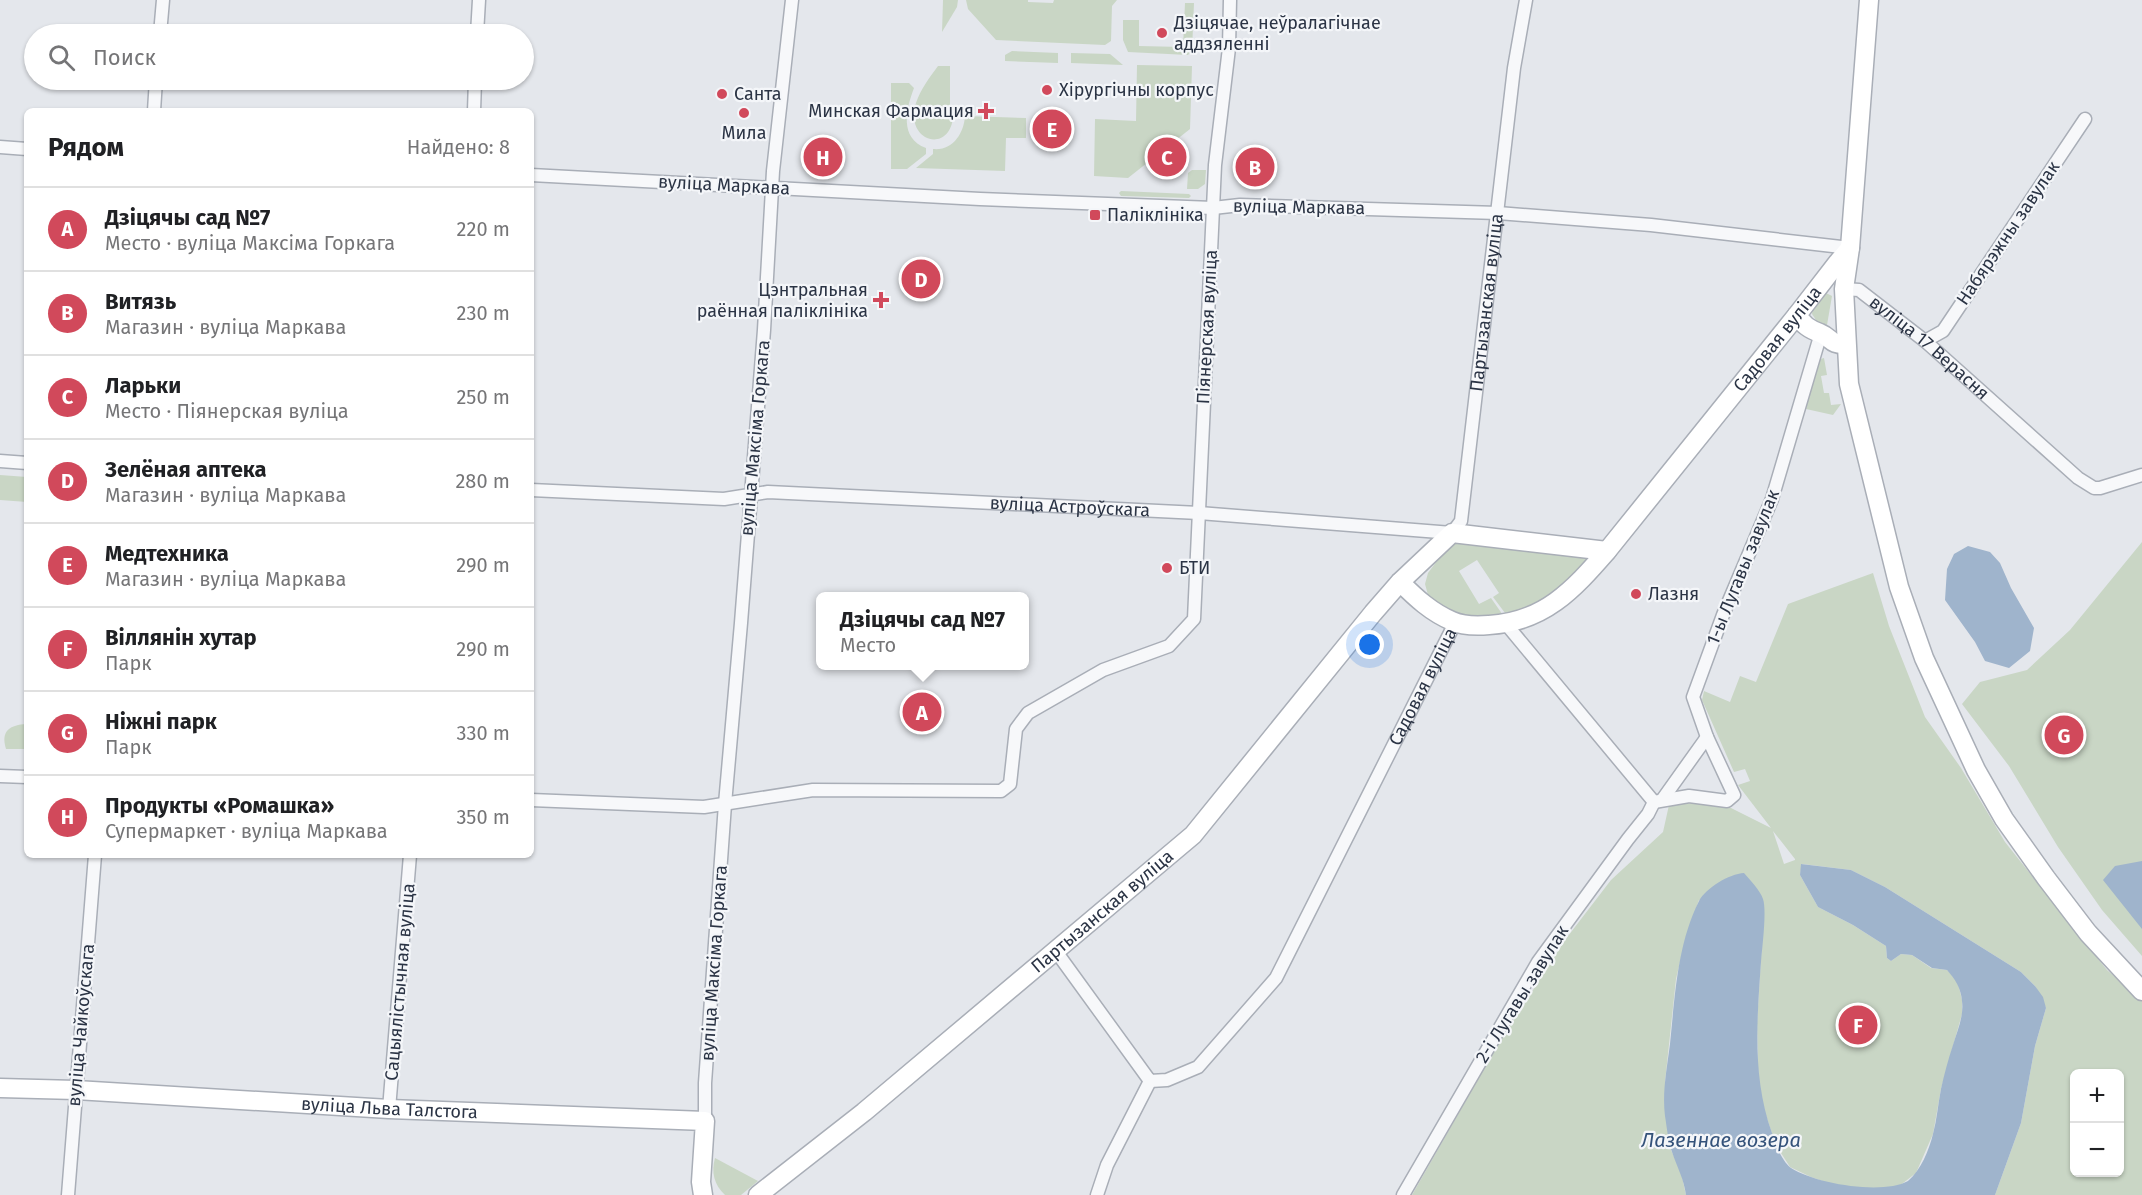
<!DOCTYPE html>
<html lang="ru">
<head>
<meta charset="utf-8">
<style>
  :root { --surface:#fff; --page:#f6f6f6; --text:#202124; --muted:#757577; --line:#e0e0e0; --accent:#d1495b }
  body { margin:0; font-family:"Fira Sans",sans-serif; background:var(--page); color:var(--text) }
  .controls { position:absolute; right:18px; bottom:18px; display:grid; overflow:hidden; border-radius:9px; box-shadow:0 2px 4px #0004 }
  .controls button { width:54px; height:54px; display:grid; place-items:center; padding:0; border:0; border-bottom:2px solid var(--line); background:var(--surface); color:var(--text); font:30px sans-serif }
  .you { position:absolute; left:1370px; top:645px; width:21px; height:21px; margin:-15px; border:4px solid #fff; border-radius:50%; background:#1a73e8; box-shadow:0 0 0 9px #1a73e833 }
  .badge { display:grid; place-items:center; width:39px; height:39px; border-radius:50%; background:var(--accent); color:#fff; font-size:20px; font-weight:700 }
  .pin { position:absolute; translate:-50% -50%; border:3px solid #fff; box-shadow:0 2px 6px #0006 }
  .popup { position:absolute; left:816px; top:592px; width:213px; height:78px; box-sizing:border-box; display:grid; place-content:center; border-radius:9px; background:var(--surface); filter:drop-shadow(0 2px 4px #0005); font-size:20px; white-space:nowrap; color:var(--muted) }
  .popup b { font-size:22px; color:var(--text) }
  .popup::after { content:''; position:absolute; left:50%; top:100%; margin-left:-12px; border:12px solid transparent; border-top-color:var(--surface) }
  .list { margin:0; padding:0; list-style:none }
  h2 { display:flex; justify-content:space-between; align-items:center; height:78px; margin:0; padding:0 24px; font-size:26px }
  h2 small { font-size:20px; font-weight:400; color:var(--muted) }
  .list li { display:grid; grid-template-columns:39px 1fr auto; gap:18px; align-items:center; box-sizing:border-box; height:84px; padding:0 24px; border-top:2px solid var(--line) }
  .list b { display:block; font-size:22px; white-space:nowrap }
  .list p { margin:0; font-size:20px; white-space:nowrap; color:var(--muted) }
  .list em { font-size:20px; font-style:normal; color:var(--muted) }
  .icon { flex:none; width:33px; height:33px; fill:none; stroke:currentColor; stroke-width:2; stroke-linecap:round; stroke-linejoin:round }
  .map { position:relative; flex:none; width:2142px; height:1195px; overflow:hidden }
  .search { position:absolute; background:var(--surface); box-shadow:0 2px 4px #0004; left:24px; top:24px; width:510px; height:66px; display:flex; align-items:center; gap:15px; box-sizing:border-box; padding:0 21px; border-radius:33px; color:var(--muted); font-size:22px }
  .panel { position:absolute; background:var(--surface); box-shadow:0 2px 4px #0004; left:24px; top:108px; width:510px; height:750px; border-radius:9px }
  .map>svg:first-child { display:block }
  .green { fill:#c9d6c5; fill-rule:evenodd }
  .water { fill:#9fb4cc }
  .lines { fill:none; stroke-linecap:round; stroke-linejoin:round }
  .street-casing { stroke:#a9aeb7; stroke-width:15 }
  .secondary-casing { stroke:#a9aeb7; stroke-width:21 }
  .street { stroke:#f7f8fa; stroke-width:12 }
  .secondary { stroke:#fff; stroke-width:18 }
  .poi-dot { fill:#d1495b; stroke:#f4f6f9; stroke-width:2 }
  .labels { text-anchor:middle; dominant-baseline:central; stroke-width:4.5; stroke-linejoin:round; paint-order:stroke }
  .poi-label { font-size:18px; fill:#2b3445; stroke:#f4f6f9; text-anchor:start }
  .street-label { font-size:18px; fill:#2b3445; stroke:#f4f6f9 }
  .water-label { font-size:20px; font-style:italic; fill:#34527a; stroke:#f4f6f9 }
</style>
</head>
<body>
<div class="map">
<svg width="2142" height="1195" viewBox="0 0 2142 1195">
  <rect width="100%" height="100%" fill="#e4e7ec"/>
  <g class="green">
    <polygon points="943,0 958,0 957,7 942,32"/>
    <polygon points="966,0 1028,0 1028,2 1053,3 1054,0 1117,0 1112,6 1111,41 1105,45 996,40 968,9"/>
    <polygon points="1185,3 1194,3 1192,51 1188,55 1128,52 1123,40 1123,20 1139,20 1139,46 1183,47"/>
    <polygon points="1012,51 1058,53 1058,63 1005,61 1005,55"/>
    <polygon points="1071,53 1110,54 1123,65 1071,63"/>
    <polygon points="1137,65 1192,66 1190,129 1128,178 1094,176 1095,119 1136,121"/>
    <path d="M938,66H950V114L953,116C951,154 904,143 916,103C920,90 930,77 938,66Z"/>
    <path d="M891,83H909L914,88C906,109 899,138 926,148V154L907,169H891Z"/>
    <path d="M965,116L1026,118V138H1006L1005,171L916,168L933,154V149C953,151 964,133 965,116Z"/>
    <polygon points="1192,170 1206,170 1205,184 1198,189 1187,189 1188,173"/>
    <polygon points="1121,191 1189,194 1191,196 1189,198 1121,196 1119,193"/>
    <polygon points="1826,293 1832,296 1827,325 1818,323 1812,314 1813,306"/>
    <polygon points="1824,358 1827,375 1821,376 1824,393 1829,393 1831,405 1841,404 1833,415 1806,409 1817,360"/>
    <polygon points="0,475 27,477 27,502 0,500"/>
    <polygon points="1451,542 1595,553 1558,593 1508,617 1493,597 1499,593 1477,560 1459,571 1479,604 1491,598 1505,618 1458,618 1428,595 1425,584 1428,573"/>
    <polygon points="2142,542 2142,956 2102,910 2058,847 2009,766 1962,704 1980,682 2027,670 2070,630"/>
    <path d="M1873,573L1889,626L1925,717L1961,768L2005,842L2107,970L2142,1000V1195H1995L2021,1123L2035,1046L2046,1008L2035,986L2021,972L1885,887L1851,870L1802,864L1800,875L1818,907L1853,925L1886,946L1887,958L1891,961L1901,954L1912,955L1931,968L1947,970L1955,978L1959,987L1962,1000V1014L1941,1089L1933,1134L1916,1173L1898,1187L1875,1191L1831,1184L1811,1177L1790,1167L1776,1145L1761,1101L1758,1068L1757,1023L1763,926V899L1699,900L1685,941L1676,979L1665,1082L1671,1150L1681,1172L1686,1195H1412L1497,1046L1565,940L1611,880L1663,832L1669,805L1693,803L1731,808L1771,828L1738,785L1750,781L1745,769L1734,772L1702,700L1704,691L1730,702L1740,676L1756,682L1788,604ZM1773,831L1795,859V860L1784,864ZM2074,1074H2120V1172H2074Z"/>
    <path d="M26,724L27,749H6C0,730 11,725 26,724Z"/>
    <path d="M715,1158L758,1181L741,1195H725C714,1185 711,1172 715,1158Z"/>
  </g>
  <g class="water">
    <polygon points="1968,546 1990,552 2000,563 2011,588 2034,628 2030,651 2009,668 1985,661 1975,642 1945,600 1947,569 1954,554"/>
    <polygon points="2142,861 2142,929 2103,880 2115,866"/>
    <path d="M1801,864L1851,870L1885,887L2021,972L2035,986L2043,997L2046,1008L2035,1046L2021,1123L1995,1195H1686C1684,1179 1677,1167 1672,1152C1668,1141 1667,1128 1665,1116C1662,1092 1667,1068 1670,1044C1675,996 1677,945 1699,901C1706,888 1729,874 1744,873C1750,880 1760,890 1763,899C1767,911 1762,948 1761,962C1757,1019 1752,1078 1772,1133C1775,1144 1782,1161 1791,1168C1816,1184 1883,1195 1908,1181C1921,1170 1929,1150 1933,1134C1937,1119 1938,1104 1941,1089C1944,1075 1948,1060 1953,1045C1957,1031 1964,1017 1962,1001C1961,988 1955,979 1947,970L1932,968L1912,955L1901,954L1891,961L1887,958L1886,946L1853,925L1818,907L1800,875Z"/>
  </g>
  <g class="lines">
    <g class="street-casing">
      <g id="street">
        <polyline points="160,34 163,0"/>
        <polyline points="477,34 479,0"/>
        <polyline points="154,111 156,80"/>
        <polyline points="474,111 475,80"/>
        <polyline points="0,147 27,149"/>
        <polyline points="531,175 980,199 1213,208 1240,205 1498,213 1651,225 1850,248"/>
        <path id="s1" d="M1844,289L1859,290L1925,341L2078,478L2094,488H2100L2142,475"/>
        <polyline points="1925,341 1943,331 2085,119"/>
        <polyline points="0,461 27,463"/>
        <path id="s2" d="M531,490L724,499L768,492L1199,513L1452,533L1461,521L1514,68L1526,0"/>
        <polyline points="1506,624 1654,802"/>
        <polyline points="0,776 27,777"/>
        <polyline points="531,800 704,807 813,790 1001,791 1010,784 1016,729 1028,713 1103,670 1169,646 1194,619 1215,165 1229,48 1230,0"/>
        <polyline points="1662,800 1707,737"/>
        <polyline points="1654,802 1689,796 1727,801 1734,795 1707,737 1693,697 1723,615 1772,499 1821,333"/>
        <path id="s3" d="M1055,950L1150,1081L1167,1080L1198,1067L1276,978L1455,623"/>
        <polyline points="389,1109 410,855"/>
        <polyline points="705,1121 705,1083 725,804 741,623 764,330 773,171 792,0"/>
        <polyline points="68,1195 95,855"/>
        <polyline points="1097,1195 1107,1165 1150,1081"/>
        <polyline points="1403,1195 1538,962 1628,839 1648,814 1654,802"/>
      </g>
    </g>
    <g class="secondary-casing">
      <g id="secondary">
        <polyline points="1869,0 1850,248 1844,289 1849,384 1899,587 1924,658 1976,770 2004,819 2046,878 2088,933 2142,991"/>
        <path d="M1797,315C1803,325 1809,329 1820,333C1832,338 1830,345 1846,344"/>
        <path id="s4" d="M1400,582C1416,598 1431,612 1452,621C1463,626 1477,626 1489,625C1544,622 1573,590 1607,551L1797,315L1838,262L1850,248"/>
        <path id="s5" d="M0,1088L76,1090L389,1109L705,1121L701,1182L703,1195"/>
        <path id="s6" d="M758,1195L864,1112L1193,835L1373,613L1400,582L1452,533L1607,551"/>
      </g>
    </g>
    <use href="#street" class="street"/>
    <use href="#secondary" class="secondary"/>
  </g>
  <g class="poi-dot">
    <circle cx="1162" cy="33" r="6"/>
    <circle cx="1047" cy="90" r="6"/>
    <circle cx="722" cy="94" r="6"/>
    <path d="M983 102h6v6h6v6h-6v6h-6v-6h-6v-6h6z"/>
    <circle cx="744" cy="113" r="6"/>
    <rect x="1089" y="209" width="12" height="12" rx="3"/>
    <path d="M878 291h6v6h6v6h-6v6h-6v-6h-6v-6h6z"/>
    <circle cx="1167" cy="568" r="6"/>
    <circle cx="1636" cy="594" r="6"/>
  </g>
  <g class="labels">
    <g class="poi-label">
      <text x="1174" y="23">Дзіцячае, неўралагічнае<tspan x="1174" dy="21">аддзяленні</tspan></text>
      <text x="1059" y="90">Хірургічны корпус</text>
      <text x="734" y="94">Санта</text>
      <text x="974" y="111" text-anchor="end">Минская Фармация</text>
      <text x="744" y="133" text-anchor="middle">Мила</text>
      <text x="1107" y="215">Паліклініка</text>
      <text x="868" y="290" text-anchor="end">Цэнтральная<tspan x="868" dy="21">раённая паліклініка</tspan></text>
      <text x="1179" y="568">БТИ</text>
      <text x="1648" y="594">Лазня</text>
    </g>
    <g class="street-label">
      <text transform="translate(724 185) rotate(3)">вуліца Маркава</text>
      <text transform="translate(1299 207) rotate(1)">вуліца Маркава</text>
      <text transform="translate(2008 233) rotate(-56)">Набярэжны завулак</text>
      <text stroke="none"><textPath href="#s2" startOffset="1158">Партызанская вуліца</textPath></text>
      <text transform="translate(1207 327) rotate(-87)">Піянерская вуліца</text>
      <text stroke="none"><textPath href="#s4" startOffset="519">Садовая вуліца</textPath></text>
      <text stroke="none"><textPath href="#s1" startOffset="106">вуліца 17 Верасня</textPath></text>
      <text transform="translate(755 438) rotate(-85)">вуліца Максіма Горкага</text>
      <text stroke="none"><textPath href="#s2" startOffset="540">вуліца Астроўскага</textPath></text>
      <text transform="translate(1743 567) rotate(-68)">1-ы Лугавы завулак</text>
      <text stroke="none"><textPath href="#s3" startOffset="657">Садовая вуліца</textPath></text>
      <text stroke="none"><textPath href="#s6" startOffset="446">Партызанская вуліца</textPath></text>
      <text transform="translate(714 963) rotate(-86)">вуліца Максіма Горкага</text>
      <text transform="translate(400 982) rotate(-85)">Сацыялістычная вуліца</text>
      <text transform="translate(1522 994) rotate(-58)">2-і Лугавы завулак</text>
      <text transform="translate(81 1025) rotate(-85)">вуліца Чайкоўскага</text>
      <text stroke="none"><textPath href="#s5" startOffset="390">вуліца Льва Талстога</textPath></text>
    </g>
    <g class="water-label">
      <text x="1721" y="1140">Лазеннае возера</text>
    </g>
  </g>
</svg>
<div class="controls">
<button>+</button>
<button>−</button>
</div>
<div class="you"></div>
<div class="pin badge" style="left:922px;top:712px">A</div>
<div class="popup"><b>Дзіцячы сад №7</b>Место</div>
<div class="pin badge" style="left:1255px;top:167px">B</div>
<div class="pin badge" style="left:1167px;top:157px">C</div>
<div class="pin badge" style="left:921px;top:279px">D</div>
<div class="pin badge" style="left:1052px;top:129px">E</div>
<div class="pin badge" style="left:1858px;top:1025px">F</div>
<div class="pin badge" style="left:2064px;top:735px">G</div>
<div class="pin badge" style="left:823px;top:157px">H</div>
<div class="search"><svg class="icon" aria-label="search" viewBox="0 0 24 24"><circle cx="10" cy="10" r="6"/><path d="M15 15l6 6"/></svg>Поиск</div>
<section class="panel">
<h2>Рядом<small>Найдено: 8</small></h2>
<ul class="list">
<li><span class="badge">A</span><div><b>Дзіцячы сад №7</b><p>Место · вуліца Максіма Горкага</p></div><em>220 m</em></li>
<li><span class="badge">B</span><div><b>Витязь</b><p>Магазин · вуліца Маркава</p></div><em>230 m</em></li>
<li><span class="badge">C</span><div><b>Ларьки</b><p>Место · Піянерская вуліца</p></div><em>250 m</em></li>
<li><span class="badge">D</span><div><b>Зелёная аптека</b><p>Магазин · вуліца Маркава</p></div><em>280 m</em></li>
<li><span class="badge">E</span><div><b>Медтехника</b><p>Магазин · вуліца Маркава</p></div><em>290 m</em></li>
<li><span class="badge">F</span><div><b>Віллянін хутар</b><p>Парк</p></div><em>290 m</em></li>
<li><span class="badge">G</span><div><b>Ніжні парк</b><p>Парк</p></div><em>330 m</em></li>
<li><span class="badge">H</span><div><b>Продукты «Ромашка»</b><p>Супермаркет · вуліца Маркава</p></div><em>350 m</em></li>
</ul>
</section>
</div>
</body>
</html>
